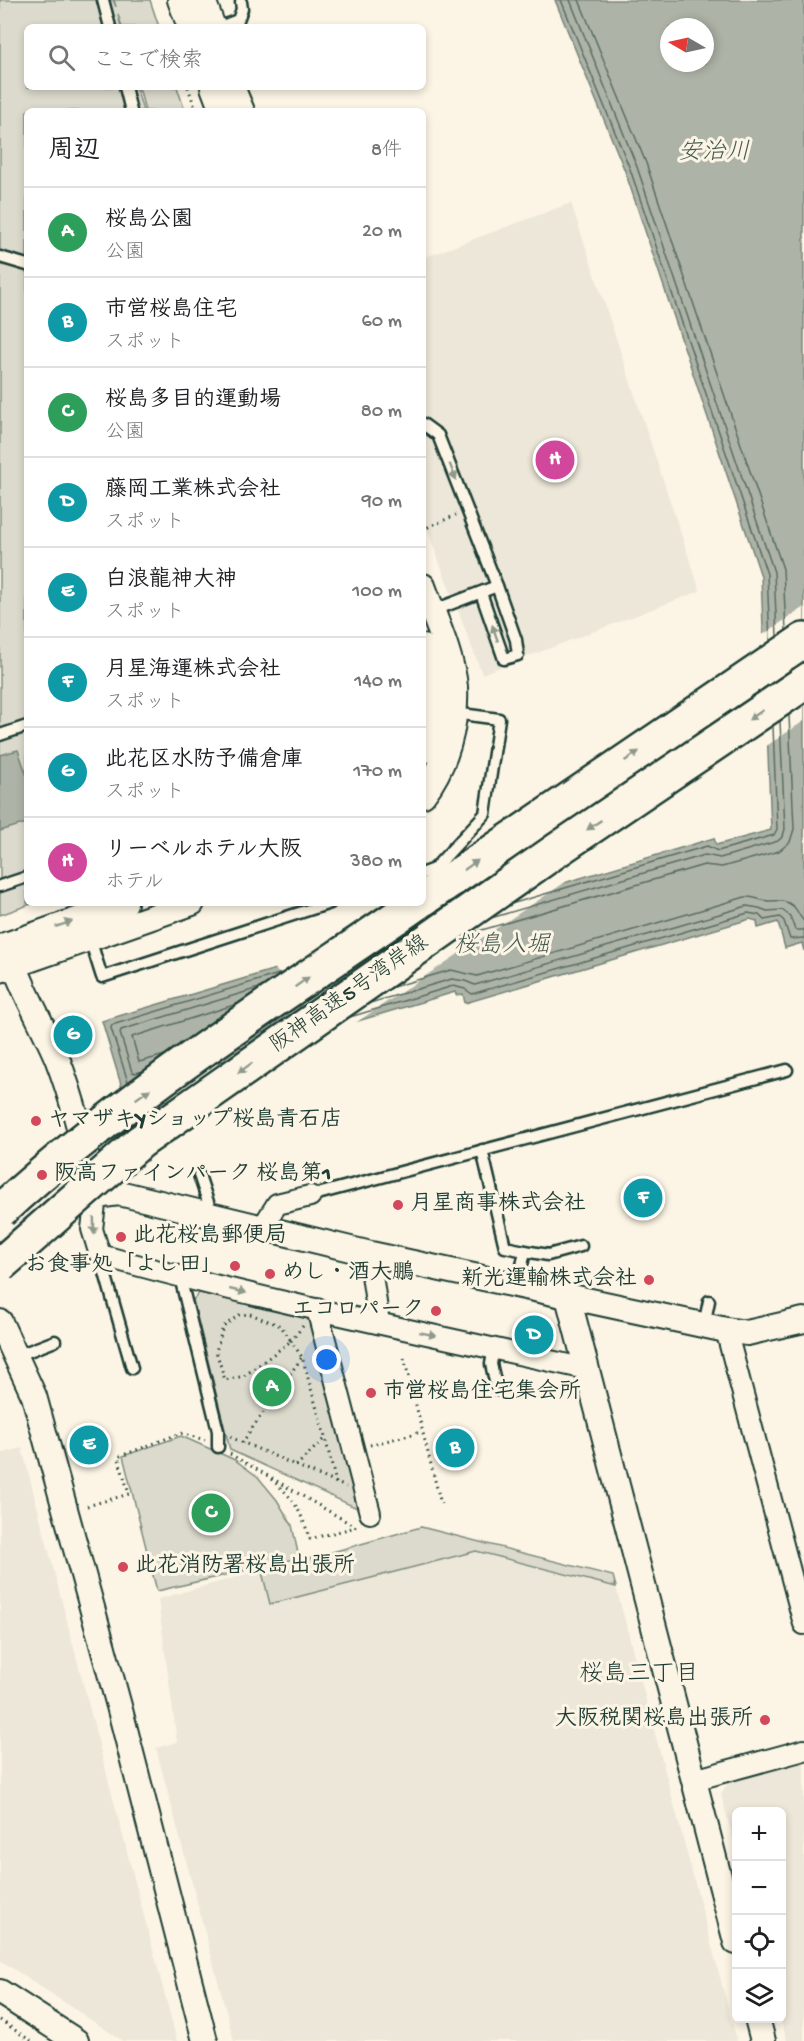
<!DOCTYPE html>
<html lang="ja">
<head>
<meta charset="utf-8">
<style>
  :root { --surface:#fff; --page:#f6f6f6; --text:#202124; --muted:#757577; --line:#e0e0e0; --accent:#d1495b }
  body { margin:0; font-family:"Gochi Hand","Klee One",sans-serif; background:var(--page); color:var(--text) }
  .controls { position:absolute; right:18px; bottom:18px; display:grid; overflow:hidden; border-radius:9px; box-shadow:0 3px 9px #0003 }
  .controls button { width:54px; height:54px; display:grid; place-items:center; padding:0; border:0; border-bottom:2px solid var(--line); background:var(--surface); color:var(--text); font:30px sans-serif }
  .compass { position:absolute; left:660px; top:18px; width:54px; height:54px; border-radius:50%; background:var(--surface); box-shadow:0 3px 9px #0003; rotate:279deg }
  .you { position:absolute; left:327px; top:1360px; width:21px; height:21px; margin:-15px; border:4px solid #fff; border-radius:50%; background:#1a73e8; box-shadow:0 0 0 9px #1a73e833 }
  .badge { display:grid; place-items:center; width:39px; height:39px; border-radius:50%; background:var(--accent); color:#fff; font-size:20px; font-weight:700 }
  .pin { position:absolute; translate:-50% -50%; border:3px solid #fff; box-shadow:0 2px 6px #0006 }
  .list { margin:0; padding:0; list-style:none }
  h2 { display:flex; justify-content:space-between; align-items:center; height:78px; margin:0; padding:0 24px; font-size:26px }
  h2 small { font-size:20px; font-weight:400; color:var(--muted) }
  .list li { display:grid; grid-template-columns:39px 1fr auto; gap:18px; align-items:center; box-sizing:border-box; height:90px; padding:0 24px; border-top:2px solid var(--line) }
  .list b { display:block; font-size:22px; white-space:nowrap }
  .list p { margin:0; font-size:20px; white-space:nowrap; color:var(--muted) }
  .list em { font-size:20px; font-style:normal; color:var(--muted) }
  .icon { flex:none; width:33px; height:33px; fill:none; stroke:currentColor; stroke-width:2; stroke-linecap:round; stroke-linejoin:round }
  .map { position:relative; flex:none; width:804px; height:2041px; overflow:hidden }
  .search { position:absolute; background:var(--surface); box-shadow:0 3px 9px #0003; left:24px; top:24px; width:402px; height:66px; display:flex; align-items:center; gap:15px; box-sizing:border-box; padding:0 21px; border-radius:9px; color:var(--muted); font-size:22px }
  .panel { position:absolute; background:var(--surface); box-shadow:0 3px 9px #0003; left:24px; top:108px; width:402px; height:798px; border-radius:9px }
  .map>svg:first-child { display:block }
  .built { fill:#ece7d8 }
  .green { fill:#dcdacc; stroke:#7e8c80; stroke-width:1.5 }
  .water { fill:#aeb3a7; stroke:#758479; stroke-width:1.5; fill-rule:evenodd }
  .pier { fill:#fcf5e5 }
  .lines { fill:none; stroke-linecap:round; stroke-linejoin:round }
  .shore { stroke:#586c62; stroke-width:1.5 }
  .service-casing { stroke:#1f3d34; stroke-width:15 }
  .minor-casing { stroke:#1f3d34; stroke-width:24 }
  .tertiary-casing { stroke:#1f3d34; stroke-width:28 }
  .motorway-casing { stroke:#1f3d34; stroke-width:38 }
  .path { stroke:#1f3d34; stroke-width:3; stroke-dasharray:1.5 4.5; stroke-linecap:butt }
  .service { stroke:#fcf5e5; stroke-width:10 }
  .minor { stroke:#fcf5e5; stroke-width:20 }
  .tertiary { stroke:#fcf5e5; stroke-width:24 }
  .motorway { stroke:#fcf5e5; stroke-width:33 }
  .motorway-bridge-casing { stroke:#1f3d34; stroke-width:38; stroke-linecap:butt }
  .motorway-bridge { stroke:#fcf5e5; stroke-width:33 }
  .oneway { fill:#8e998c }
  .poi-dot { fill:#d1495b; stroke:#fcf5e5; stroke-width:2 }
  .labels { text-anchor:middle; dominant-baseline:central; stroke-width:6; stroke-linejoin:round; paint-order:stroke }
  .street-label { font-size:22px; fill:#1f3d34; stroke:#fcf5e5 }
  .poi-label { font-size:22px; font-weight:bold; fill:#1f3d34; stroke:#fcf5e5; text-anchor:start }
  .water-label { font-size:24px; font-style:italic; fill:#435a51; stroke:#fcf5e5 }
  .neighbourhood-label { font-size:24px; fill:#1f3d34; stroke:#fcf5e5 }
</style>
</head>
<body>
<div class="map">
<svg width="804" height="2041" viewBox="0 0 804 2041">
  <rect width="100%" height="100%" fill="#fcf5e5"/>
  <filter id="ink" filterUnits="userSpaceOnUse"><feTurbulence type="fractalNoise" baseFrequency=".0167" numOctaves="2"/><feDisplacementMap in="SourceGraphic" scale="12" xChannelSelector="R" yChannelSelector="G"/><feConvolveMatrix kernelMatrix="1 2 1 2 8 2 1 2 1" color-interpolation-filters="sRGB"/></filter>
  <g filter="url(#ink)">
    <g class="built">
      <polygon points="571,203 700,591 482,674 423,519 423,258"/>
      <polygon points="22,1448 115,1806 177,2041 123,2041 0,1960 0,1454"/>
      <polygon points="421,1526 613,1576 737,2041 234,2041 156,1748 177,1742 158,1599"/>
      <polygon points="804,1762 804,2041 787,2041 781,2019 782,1812 736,1812 736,1851 721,1794 728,1783"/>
    </g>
    <g class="green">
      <polygon points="0,0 113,0 116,7 114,0 150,0 159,27 122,27 118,14 121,27 27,27 27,87 136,87 143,111 27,111 27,903 34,903 0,915"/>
      <polygon points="139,87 177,87 185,111 145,111"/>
      <polygon points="199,1293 305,1316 313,1324 359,1509 230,1450 193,1300"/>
      <polygon points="181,1436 235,1460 258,1477 277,1500 292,1525 299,1558 157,1591 123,1456"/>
      <polygon points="421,1527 613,1576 616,1587 476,1551 270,1604 262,1572"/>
    </g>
    <g class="water">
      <path d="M555,0H804V951L802,943L785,948L778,922L758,928L757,921L750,919L465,1003L463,994L456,995L455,992L123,1091L102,1021L714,838L716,845L771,830L761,576L625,171ZM669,27H705V63H669Z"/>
      <polygon points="18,750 27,776 27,823 0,831 0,755"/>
    </g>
    <g class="pier">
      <polygon points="804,607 804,721 765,747 761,636"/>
      <polygon points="573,877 351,1026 325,1034 273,966"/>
    </g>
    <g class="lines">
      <g class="shore">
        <polyline points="561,0 630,169 767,574 770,641"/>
        <polyline points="570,0 637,167 774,572 777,636"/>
        <polyline points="579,0 646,163 783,569 786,631"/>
        <polyline points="511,904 707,846 718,851 774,835 777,829 773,726"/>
        <polyline points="491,918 705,855 720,858 778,841 783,836 785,829 780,721"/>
        <polyline points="468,934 704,865 722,867 779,851 790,842 794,829 789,715"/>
        <path d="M393,987L451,970L477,976L745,897C754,896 761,901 769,901C778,901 785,899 793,906C798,910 799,917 804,921"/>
        <polyline points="370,1003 452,979 465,981 475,985 747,906 759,908 767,911 782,910 790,916 795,930 804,930"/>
        <polyline points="350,1017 453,986 465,989 472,994 748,913 759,915 764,920 780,917 784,921 790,939 804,938"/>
        <polyline points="165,1055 139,1062 132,1037 237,1004"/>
        <polyline points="143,1071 135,1073 132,1072 120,1033 121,1030 262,987"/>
        <polyline points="128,1082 111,1028 112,1025 282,973"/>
      </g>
      <g class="service-casing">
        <g id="service">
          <polyline points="103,0 110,27"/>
          <polyline points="220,27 238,20 242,9 241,2"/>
          <polyline points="125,87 131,111"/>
          <polyline points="0,257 27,265"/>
          <polyline points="423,424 438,435 497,586 516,640 518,655 504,659 481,593"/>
          <polyline points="432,611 497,586"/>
          <polyline points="0,735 27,726"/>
          <polyline points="423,873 434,869 485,814 499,719 454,713"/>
          <polyline points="0,886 27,877"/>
          <polyline points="90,939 102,977 330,903"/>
          <polyline points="482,1150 505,1247 525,1251 518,1285"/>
          <polyline points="199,1175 212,1214"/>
          <polyline points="310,1196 787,1070"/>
          <polyline points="525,1251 548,1255 581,1246"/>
          <polyline points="100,1255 132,1368"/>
          <polyline points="180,1277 218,1431 218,1447"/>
          <polyline points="704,1325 709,1301"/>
          <polyline points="494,1348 491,1364 497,1390"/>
          <polyline points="16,1356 55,1341"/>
        </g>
      </g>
      <g class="minor-casing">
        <g id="minor">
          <path d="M96,1196L92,1229L100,1255C261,1300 424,1333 587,1369"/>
          <polyline points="262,1228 277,1204 310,1196"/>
          <polyline points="371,1254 372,1275 379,1323"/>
          <polyline points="317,1309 370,1513"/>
          <polyline points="726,1330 804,1624"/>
          <polyline points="694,1780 804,1750"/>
        </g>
      </g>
      <g class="tertiary-casing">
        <g id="tertiary">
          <polyline points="180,0 190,27"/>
          <polyline points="203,0 213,27"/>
          <polyline points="213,87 222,111"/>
          <polyline points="232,87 242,111"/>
          <path d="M423,586C433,614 453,658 455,687C457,725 446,766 423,795"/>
          <path d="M423,647C436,682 436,716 423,751"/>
          <path d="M8,944C18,984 41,1020 57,1058C74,1102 85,1150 96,1196"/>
          <polyline points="0,947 125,903"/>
          <polyline points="0,970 192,903"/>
          <polyline points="75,1206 96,1196 119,1193 371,1254 726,1330 747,1333 804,1320"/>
          <polyline points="568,1297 736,1942"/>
          <polyline points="0,1322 34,1396 119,1706 205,2041"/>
          <polyline points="0,1992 76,2041"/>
          <polyline points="757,2018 763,2041"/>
        </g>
      </g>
      <g class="motorway-casing">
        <polyline id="motorway" points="423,899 804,640"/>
      </g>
      <g class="path">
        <polyline points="188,87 196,111"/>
        <polyline points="423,531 426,528 456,515"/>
        <polygon points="250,1314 281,1326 291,1341 244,1376 225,1380 216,1351 223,1327 239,1315"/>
        <polyline points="303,1326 291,1341 302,1357 325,1437 336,1483"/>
        <polyline points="404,1358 441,1504"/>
        <polyline points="230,1437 346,1487"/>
        <polyline points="242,1443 302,1357"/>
        <polyline points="370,1445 421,1432"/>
        <polyline points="230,1454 356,1527 359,1525"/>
        <polyline points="296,1466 325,1438"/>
        <path d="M271,1479C295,1499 300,1510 310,1539L356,1527"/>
        <polyline points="87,1506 129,1494 118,1457 181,1433 205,1440"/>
        <polyline points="0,2020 31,2041"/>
      </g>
      <use href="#service" class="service"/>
      <use href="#minor" class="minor"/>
      <use href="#tertiary" class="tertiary"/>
      <use href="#motorway" class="motorway"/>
      <g class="motorway-bridge-casing">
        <g id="motorway-bridge">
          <path d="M0,1211C127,1094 275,1001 417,903"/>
          <polyline points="0,1265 140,1142 557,850 804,683"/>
        </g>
      </g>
      <use href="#motorway-bridge" class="motorway-bridge"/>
    </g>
    <defs><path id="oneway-solid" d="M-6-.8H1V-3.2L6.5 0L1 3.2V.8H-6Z" transform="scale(1.5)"/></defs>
    <g class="oneway">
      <use href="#oneway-solid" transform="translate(453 472) rotate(68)"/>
      <use href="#oneway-solid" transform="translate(495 633) rotate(-109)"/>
      <use href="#oneway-solid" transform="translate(756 715) rotate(146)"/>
      <use href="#oneway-solid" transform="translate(632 756) rotate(-34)"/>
      <use href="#oneway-solid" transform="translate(594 825) rotate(146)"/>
      <use href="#oneway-solid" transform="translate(471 865) rotate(-35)"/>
      <use href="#oneway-solid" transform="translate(64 924) rotate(-19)"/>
      <use href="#oneway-solid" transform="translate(302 982) rotate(-35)"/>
      <use href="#oneway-solid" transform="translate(245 1068) rotate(145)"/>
      <use href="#oneway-solid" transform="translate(143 1094) rotate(-35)"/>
      <use href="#oneway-solid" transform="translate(94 1226) rotate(89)"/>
      <use href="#oneway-solid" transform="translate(238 1291) rotate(13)"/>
      <use href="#oneway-solid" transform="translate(428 1334) rotate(12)"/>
    </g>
  </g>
  <g class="poi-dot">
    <circle cx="36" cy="1121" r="6"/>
    <circle cx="42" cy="1175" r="6"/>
    <circle cx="398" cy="1205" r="6"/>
    <circle cx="121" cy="1237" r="6"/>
    <circle cx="235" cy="1266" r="6"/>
    <circle cx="270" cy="1274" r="6"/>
    <circle cx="649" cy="1280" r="6"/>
    <circle cx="436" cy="1311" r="6"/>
    <circle cx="371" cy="1393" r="6"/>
    <circle cx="123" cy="1567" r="6"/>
    <circle cx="765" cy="1720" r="6"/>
  </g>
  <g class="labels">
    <g class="street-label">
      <text transform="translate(350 995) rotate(-35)">阪神高速5号湾岸線</text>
    </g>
    <g class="poi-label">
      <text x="48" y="1121">ヤマザキYショップ桜島青石店</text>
      <text x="54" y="1175">阪高ファインパーク 桜島第1</text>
      <text x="410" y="1205">月星商事株式会社</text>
      <text x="133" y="1237">此花桜島郵便局</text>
      <text x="223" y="1266" text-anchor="end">お食事処「よし田」</text>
      <text x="282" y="1274">めし・酒大鵬</text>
      <text x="637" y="1280" text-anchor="end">新光運輸株式会社</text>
      <text x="424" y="1311" text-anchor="end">エコロパーク</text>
      <text x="383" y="1393">市営桜島住宅集会所</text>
      <text x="135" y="1567">此花消防署桜島出張所</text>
      <text x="753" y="1720" text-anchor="end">大阪税関桜島出張所</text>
    </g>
    <g class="water-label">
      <text x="714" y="153">安治川</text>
      <text x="502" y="946">桜島入堀</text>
    </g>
    <g class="neighbourhood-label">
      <text x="639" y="1675">桜島三丁目</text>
    </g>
  </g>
</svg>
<div class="controls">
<button>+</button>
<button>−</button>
<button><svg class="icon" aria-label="locate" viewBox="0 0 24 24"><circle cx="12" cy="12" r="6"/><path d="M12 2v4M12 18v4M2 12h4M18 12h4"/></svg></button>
<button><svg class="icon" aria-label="layers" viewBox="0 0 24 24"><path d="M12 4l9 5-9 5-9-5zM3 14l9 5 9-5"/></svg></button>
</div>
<svg class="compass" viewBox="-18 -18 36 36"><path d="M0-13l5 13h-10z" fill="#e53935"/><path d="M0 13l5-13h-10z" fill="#757577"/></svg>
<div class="you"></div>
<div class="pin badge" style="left:272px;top:1387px;background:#2e9e5b">A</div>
<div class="pin badge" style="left:455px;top:1448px;background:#0f9aa8">B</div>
<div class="pin badge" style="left:211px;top:1513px;background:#2e9e5b">C</div>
<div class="pin badge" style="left:534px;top:1335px;background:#0f9aa8">D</div>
<div class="pin badge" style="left:89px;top:1445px;background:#0f9aa8">E</div>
<div class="pin badge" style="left:643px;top:1198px;background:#0f9aa8">F</div>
<div class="pin badge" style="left:73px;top:1035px;background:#0f9aa8">G</div>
<div class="pin badge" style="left:555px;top:460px;background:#d1479c">H</div>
<div class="search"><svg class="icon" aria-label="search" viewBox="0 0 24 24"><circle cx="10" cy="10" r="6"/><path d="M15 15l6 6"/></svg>ここで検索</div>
<section class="panel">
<h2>周辺<small>8件</small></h2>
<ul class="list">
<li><span class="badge" style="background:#2e9e5b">A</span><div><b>桜島公園</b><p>公園</p></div><em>20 m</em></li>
<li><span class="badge" style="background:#0f9aa8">B</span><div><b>市営桜島住宅</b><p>スポット</p></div><em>60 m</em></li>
<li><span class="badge" style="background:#2e9e5b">C</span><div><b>桜島多目的運動場</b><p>公園</p></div><em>80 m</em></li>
<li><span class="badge" style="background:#0f9aa8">D</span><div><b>藤岡工業株式会社</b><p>スポット</p></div><em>90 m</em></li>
<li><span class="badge" style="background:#0f9aa8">E</span><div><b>白浪龍神大神</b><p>スポット</p></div><em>100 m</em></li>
<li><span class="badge" style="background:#0f9aa8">F</span><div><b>月星海運株式会社</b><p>スポット</p></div><em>140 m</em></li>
<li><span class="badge" style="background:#0f9aa8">G</span><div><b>此花区水防予備倉庫</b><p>スポット</p></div><em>170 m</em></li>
<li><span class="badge" style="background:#d1479c">H</span><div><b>リーベルホテル大阪</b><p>ホテル</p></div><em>380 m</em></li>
</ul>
</section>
</div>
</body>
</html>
